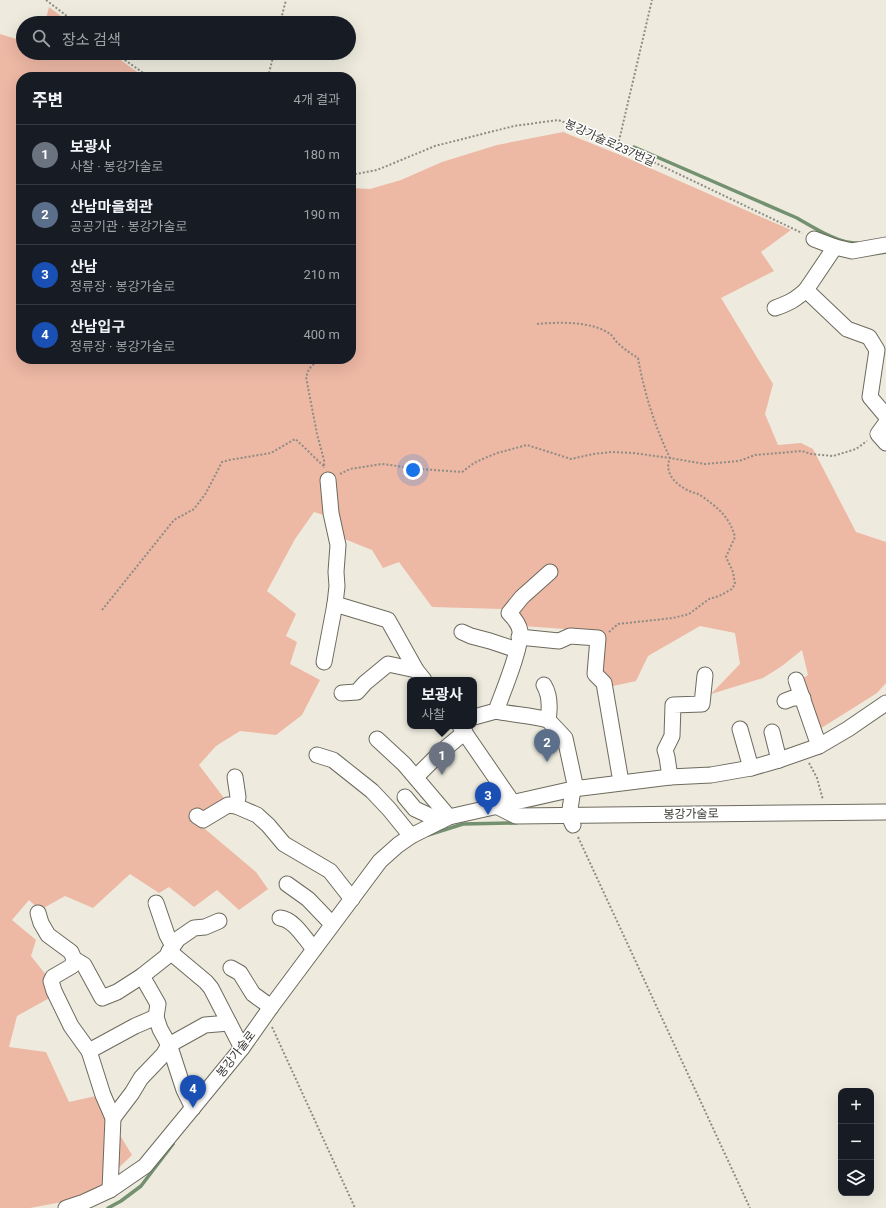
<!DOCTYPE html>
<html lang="ko">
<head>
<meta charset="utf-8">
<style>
  :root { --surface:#171b24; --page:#20242c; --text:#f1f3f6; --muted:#9ea1a6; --line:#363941; --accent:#2563eb }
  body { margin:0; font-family:Roboto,"Noto Sans KR",sans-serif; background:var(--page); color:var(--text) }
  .controls { position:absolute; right:12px; bottom:12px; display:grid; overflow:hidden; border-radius:8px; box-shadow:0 4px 16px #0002 }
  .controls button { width:36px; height:36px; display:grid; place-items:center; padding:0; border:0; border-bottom:1px solid var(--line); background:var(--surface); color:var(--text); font:20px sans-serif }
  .you { position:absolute; left:413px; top:470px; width:14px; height:14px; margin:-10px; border:3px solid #fff; border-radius:50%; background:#1a73e8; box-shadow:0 0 0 6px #1a73e833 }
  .badge { display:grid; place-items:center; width:26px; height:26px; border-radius:50%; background:var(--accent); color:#fff; font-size:13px; font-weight:700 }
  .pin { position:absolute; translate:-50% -33px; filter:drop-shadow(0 1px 2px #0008) }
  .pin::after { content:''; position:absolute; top:21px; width:14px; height:12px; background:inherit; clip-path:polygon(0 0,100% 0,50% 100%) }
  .popup { position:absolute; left:407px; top:677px; width:70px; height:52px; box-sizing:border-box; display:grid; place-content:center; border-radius:8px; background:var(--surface); filter:drop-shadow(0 1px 3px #0005); font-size:13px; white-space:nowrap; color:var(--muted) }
  .popup b { font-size:15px; color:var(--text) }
  .popup::after { content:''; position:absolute; left:50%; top:100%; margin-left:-8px; border:8px solid transparent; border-top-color:var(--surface) }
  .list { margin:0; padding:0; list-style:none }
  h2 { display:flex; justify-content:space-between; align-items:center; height:52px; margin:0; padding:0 16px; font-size:17px }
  h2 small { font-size:13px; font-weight:400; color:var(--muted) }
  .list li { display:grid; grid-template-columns:26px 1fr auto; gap:12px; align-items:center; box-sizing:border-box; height:60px; padding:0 16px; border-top:1px solid var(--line) }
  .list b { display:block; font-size:15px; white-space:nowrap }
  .list p { margin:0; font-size:13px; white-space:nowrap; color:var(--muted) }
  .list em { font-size:13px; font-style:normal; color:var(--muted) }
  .icon { flex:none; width:22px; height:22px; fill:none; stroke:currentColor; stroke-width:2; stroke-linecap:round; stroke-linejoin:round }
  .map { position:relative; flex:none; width:886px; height:1208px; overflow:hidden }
  .search { position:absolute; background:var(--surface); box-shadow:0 4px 16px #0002; left:16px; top:16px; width:340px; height:44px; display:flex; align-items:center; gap:10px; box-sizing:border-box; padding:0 14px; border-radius:22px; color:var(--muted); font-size:15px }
  .panel { position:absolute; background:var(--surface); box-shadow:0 4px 16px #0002; left:16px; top:72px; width:340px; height:292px; border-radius:16px }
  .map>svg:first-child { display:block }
  .green { fill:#edb8a4 }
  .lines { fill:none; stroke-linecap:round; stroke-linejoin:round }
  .stream { stroke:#739170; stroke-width:3.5 }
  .minor-casing { stroke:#6d6a5e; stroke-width:17 }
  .path { stroke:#8e8c84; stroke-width:2; stroke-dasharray:2 2; stroke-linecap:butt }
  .minor { stroke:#fff; stroke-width:15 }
  .labels { text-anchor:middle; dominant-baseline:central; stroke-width:3; stroke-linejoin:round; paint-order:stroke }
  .street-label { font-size:12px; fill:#383732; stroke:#fff }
</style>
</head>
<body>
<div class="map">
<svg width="886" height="1208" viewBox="0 0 886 1208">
  <rect width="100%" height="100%" fill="#eeebde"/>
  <g class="green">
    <polygon points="49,7 70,23 45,23"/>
    <polygon points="0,34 23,41 23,53 111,53 144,77 21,77 21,359 351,359 351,188 370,189 401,180 442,162 497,145 563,132 625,157 791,230 761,252 774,271 721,298 773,384 765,414 778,445 801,443 813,449 856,532 886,542 886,683 877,693 815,732 794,684 808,675 802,650 782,666 763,678 711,694 740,664 735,633 700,626 648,656 636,681 604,688 594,631 522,626 502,609 432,607 399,562 383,568 372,550 337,536 330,517 314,512 295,539 267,591 296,614 286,636 297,642 290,664 320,680 302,715 276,735 240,731 216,746 199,765 224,798 205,829 256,872 268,889 239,910 217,890 194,907 169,887 159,893 130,874 93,908 65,896 40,910 29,900 12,920 36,940 31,956 46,975 53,996 17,1016 9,1047 46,1052 69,1102 96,1096 132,1155 99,1187 62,1202 30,1208 0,1208"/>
  </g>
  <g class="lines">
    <g class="stream">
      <path d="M634,147L797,218C813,227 839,244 857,243"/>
      <polyline points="428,835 463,824 516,823"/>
      <polyline points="108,1208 121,1201 141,1186 173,1144"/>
    </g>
    <g class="minor-casing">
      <g id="minor">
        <polyline points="814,239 835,247 852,251 886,245"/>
        <polyline points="835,247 806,290 847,329 869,337 877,350 870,397 886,416"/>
        <path d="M775,308C789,303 795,300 806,290"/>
        <polyline points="886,423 878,434 886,443"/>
        <polyline points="328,480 331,513 338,545 336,572 337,586 335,604 388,620 416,670"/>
        <polyline points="462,632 471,636 490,641 517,650"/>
        <polyline points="519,637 559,641 570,636 598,638 595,674 604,683 621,782"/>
        <polyline points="324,662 335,604"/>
        <polyline points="796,680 819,746"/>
        <path d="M544,685C550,695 550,708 548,720L565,738L576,789"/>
        <polyline points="342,693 357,692 365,683 388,664 416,670 424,680"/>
        <polyline points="785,701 793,698 803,698"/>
        <path d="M496,711C513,715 531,715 548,720"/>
        <path d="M474,717L496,711C502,694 522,647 520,631C519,624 514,618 509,613L522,597L550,572"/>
        <polyline points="460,726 513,803"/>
        <polyline points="740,729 751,768"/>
        <polyline points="772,732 779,760"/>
        <polyline points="377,739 404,764 449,817"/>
        <polyline points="317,755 333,760 372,791 389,809 411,836"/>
        <polyline points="235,777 238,797 236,806"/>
        <polyline points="416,777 441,752 465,732"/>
        <polyline points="670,777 667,757 665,750 672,736 673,705 702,704 705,675"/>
        <polyline points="573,789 569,816 573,825"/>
        <polyline points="405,797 415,809 441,821"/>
        <polyline points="498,807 516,816 886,812"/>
        <polyline points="197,816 203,820 228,805 236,806 257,815 268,825 284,844 330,871 352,899"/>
        <polyline points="287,884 308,899 332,924"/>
        <polyline points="38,913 41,923 48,935 71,952 74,959 84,965 102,998 117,992 142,976 166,957 173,946 167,935 156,903"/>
        <path d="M280,918C295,920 304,938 314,949"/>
        <polyline points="173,946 178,939 194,928 205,927 219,921"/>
        <polyline points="169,951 206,982 211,988 242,1048"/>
        <polyline points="74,959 72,966 53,977 51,981 54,991 71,1026 89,1051 103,1095 113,1118 110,1190"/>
        <polyline points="231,968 240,973 253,994 271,1007"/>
        <polyline points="142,976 158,1004 156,1017 160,1029 170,1047 184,1090 193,1108"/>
        <polyline points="89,1051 135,1026 156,1017"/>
        <polyline points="113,1118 132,1093 141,1078 163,1055 169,1045 205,1025 229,1023"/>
        <polyline points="66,1208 84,1202 110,1190 145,1166 242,1048 271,1007 380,861 398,845 411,836 449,817 573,789 670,777 711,775 751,768 779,760 819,746 848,729 886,703"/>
      </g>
    </g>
    <g class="path">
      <polyline points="46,0 76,23"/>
      <polyline points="280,23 286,0"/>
      <polyline points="115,53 149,77"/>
      <polyline points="268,77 274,53"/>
      <polyline points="618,145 652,0"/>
      <polyline points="351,175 377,170 435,146 514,126 558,120 572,125 618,145 802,233"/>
      <path d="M537,324C559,322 592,321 610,334C613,336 615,341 618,343C624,349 631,354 638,358C644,392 655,427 670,458L705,464L739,461L755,455L802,451L811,454L833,456L856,449L867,441"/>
      <polyline points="314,364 309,369 306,377 317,434 324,460 324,468"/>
      <path d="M340,474L350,469L382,464L420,469L462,472L474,463L485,458L497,453L527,445L571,459L593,454L612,452L633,453L670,458C663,474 678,487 692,492C694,493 696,493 698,494C702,496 707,500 711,503C723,512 731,522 735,537L726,557L733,572L735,584L732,589L719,596L709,599L689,614L673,618L618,624L609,632"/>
      <path d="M102,610L174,520L194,509L206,493L222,462L229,460L271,453L295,439C305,447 314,458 324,466"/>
      <polyline points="809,763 817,778 823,800"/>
      <polyline points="578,837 750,1208"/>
      <polyline points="272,1027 355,1208"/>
    </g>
    <use href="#minor" class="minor"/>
  </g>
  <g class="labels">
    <g class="street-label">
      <text transform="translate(610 143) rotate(24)">봉강가술로237번길</text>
      <text transform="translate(691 814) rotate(-1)">봉강가술로</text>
      <text transform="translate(236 1054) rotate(-52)">봉강가술로</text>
    </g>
  </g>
</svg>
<div class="controls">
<button>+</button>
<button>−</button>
<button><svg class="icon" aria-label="layers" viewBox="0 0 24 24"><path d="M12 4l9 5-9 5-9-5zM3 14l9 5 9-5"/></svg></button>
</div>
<div class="you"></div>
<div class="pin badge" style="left:442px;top:775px;background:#6b7280">1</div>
<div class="popup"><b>보광사</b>사찰</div>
<div class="pin badge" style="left:547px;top:762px;background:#5c6f8a">2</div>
<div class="pin badge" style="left:488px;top:815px;background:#1a4fb4">3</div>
<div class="pin badge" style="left:193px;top:1108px;background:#1a4fb4">4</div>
<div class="search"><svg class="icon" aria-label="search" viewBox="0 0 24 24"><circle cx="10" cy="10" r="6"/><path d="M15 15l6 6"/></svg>장소 검색</div>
<section class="panel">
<h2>주변<small>4개 결과</small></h2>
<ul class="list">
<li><span class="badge" style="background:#6b7280">1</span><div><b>보광사</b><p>사찰 · 봉강가술로</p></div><em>180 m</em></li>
<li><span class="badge" style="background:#5c6f8a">2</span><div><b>산남마을회관</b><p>공공기관 · 봉강가술로</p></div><em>190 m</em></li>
<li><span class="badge" style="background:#1a4fb4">3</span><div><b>산남</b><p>정류장 · 봉강가술로</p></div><em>210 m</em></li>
<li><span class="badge" style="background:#1a4fb4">4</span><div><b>산남입구</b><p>정류장 · 봉강가술로</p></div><em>400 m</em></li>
</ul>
</section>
</div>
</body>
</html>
